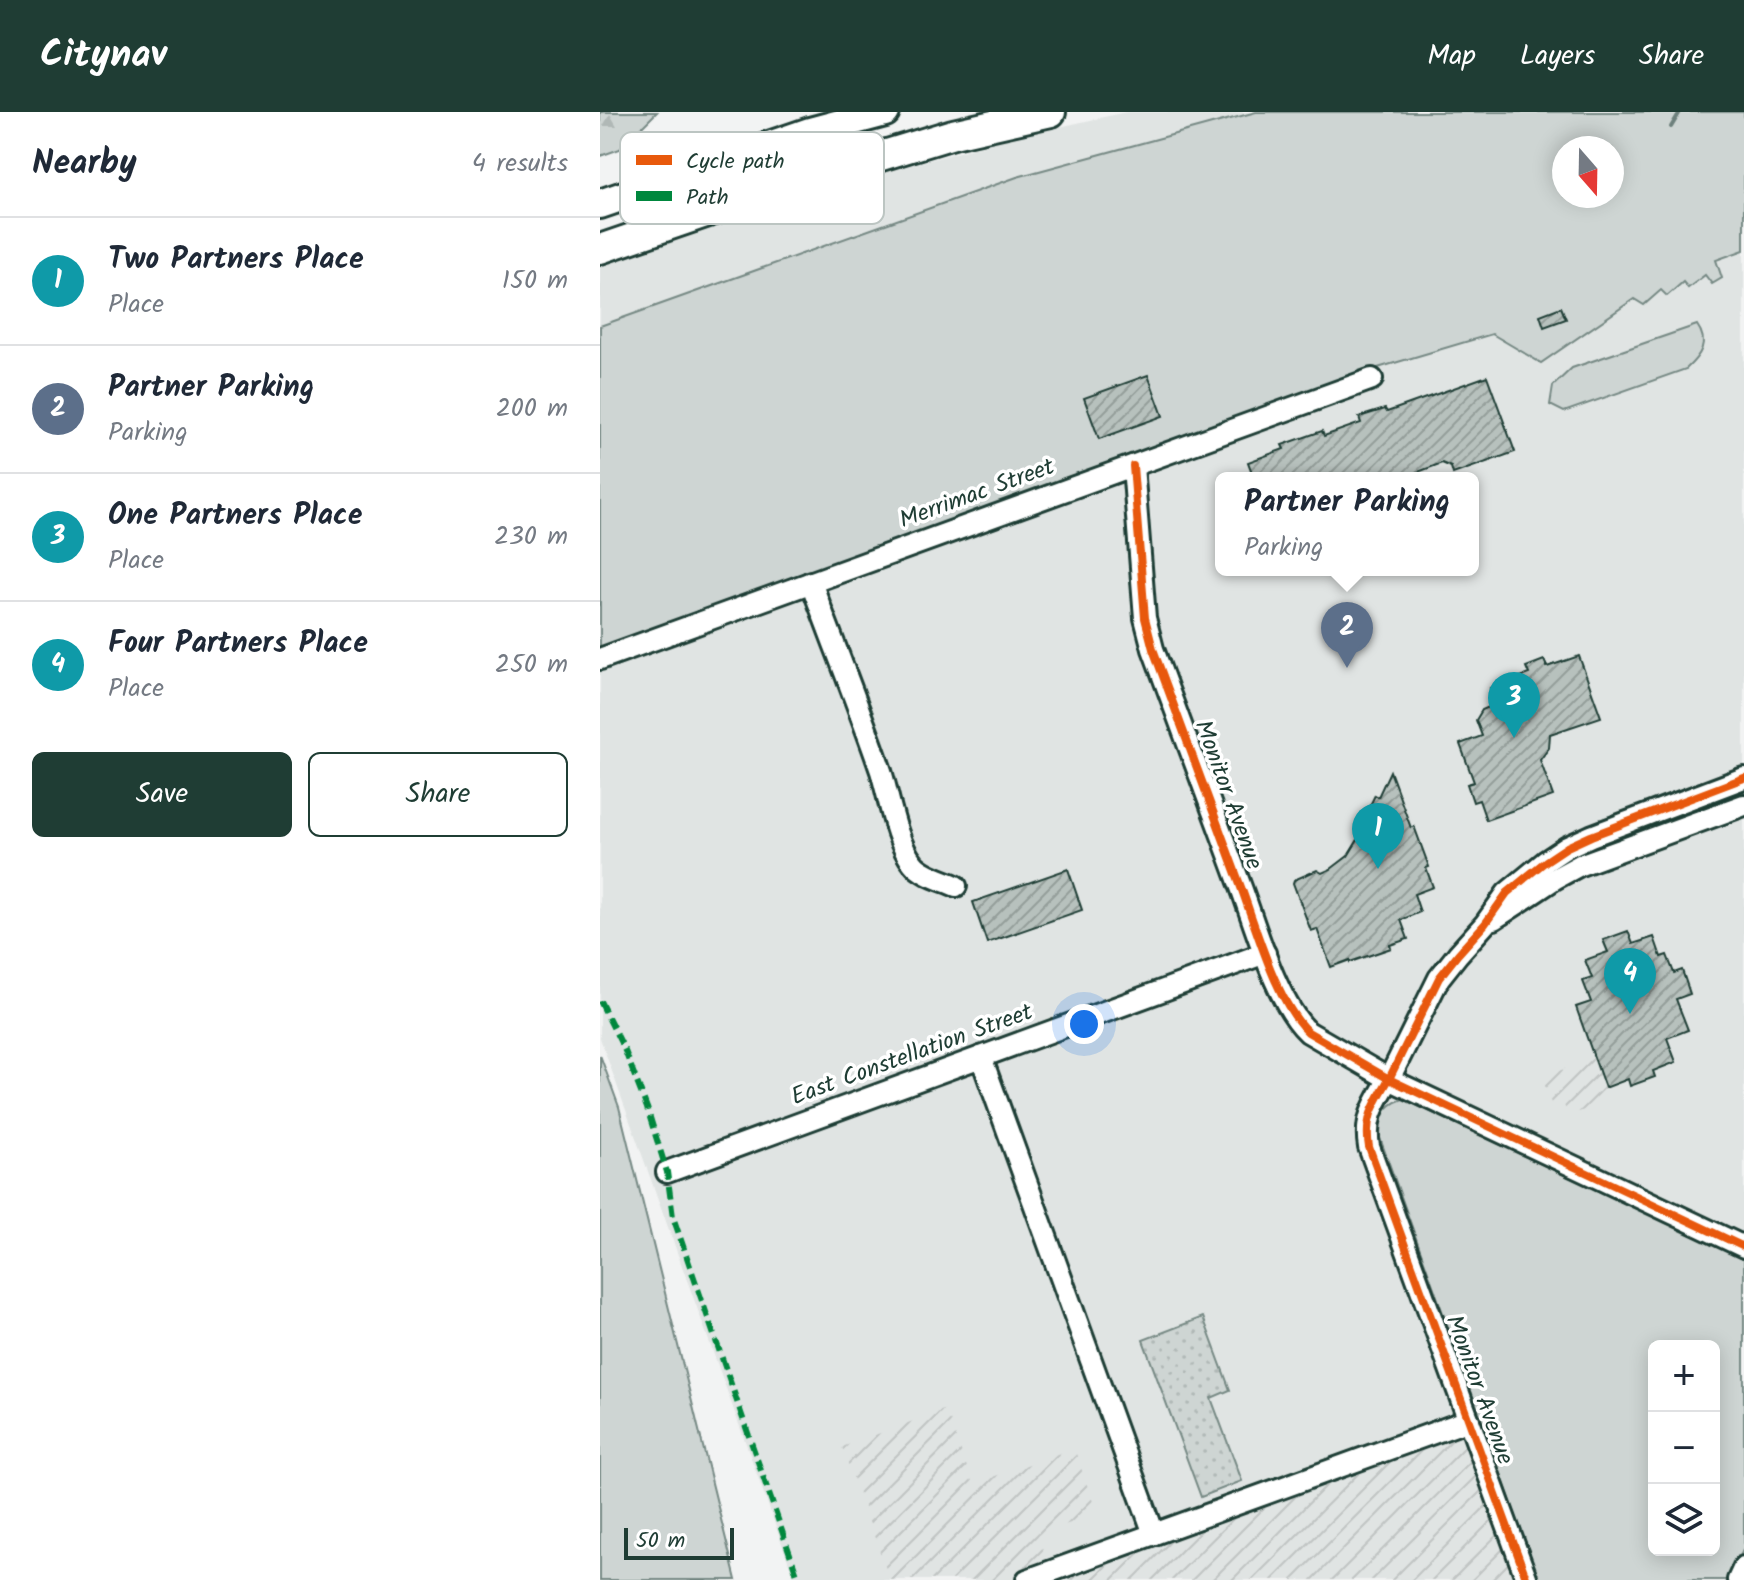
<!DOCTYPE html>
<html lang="en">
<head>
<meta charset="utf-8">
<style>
  :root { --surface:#fff; --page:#f2f2f3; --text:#1f2937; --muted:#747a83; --line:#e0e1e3; --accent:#1f3d34 }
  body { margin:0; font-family:Kalam,sans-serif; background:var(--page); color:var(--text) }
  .controls { position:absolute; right:24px; bottom:24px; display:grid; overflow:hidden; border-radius:12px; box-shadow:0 4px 20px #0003 }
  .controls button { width:72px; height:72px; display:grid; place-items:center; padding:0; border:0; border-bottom:2px solid var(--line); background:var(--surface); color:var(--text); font:40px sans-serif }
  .compass { position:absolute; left:952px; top:24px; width:72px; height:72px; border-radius:50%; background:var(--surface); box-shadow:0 4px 20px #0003; rotate:160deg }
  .scale { position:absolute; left:24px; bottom:20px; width:110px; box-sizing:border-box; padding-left:8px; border:4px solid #1f3d34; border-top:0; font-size:22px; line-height:28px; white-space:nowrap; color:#1f3d34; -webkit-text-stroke:6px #fff; paint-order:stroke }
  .you { position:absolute; left:484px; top:912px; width:28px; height:28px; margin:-20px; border:6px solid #fff; border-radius:50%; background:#1a73e8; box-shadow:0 0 0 12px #1a73e833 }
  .badge { display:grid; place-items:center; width:52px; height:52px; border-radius:50%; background:var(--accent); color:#fff; font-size:26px; font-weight:700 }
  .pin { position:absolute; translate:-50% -66px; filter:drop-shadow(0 2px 4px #0008) }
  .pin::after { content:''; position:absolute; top:42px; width:28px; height:24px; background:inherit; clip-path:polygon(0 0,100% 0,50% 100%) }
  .popup { position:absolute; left:615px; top:360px; width:264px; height:104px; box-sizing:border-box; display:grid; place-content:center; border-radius:12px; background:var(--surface); filter:drop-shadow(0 2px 6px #0005); font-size:26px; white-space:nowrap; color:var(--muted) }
  .popup b { font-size:30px; color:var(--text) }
  .popup::after { content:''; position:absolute; left:50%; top:100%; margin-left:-16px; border:16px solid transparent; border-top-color:var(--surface) }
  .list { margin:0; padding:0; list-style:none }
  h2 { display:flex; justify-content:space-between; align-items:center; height:104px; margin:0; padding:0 32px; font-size:34px }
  h2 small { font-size:26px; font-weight:400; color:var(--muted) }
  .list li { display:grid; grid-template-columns:52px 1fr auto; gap:24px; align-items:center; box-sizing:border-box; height:128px; padding:0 32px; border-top:2px solid var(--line) }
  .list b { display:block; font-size:30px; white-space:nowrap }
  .list p { margin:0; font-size:26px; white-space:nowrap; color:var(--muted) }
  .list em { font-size:26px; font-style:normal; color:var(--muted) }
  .actions { display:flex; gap:16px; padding:24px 32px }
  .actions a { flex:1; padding:18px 0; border:2px solid var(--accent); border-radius:12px; text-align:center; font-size:28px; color:var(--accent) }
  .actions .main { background:var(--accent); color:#fff }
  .icon { flex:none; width:44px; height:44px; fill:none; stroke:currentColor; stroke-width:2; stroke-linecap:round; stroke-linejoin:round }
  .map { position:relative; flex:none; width:1144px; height:1468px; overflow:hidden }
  header { display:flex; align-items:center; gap:48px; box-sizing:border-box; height:112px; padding:0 40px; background:var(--accent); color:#fff }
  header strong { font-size:38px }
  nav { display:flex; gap:44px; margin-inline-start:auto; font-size:28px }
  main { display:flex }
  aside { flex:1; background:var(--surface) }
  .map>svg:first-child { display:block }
  .built { fill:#e0e4e3; fill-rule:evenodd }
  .industrial { fill:url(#industrial-furrows) }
  .grass { fill:#ced5d3; stroke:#768984; stroke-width:2; fill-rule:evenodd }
  .forest { fill:url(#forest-firs); stroke:#768984; stroke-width:2 }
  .garden { fill:url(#garden-dots); stroke:#768984; stroke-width:2 }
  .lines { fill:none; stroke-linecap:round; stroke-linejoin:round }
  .stream { stroke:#6d807b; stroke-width:4 }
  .building { fill:url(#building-hatch); stroke:#1f3d34; stroke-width:2 }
  .minor-casing { stroke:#1f3d34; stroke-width:26 }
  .highway-casing { stroke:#1f3d34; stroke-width:34 }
  .minor { stroke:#fff; stroke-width:20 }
  .highway { stroke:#fff; stroke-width:28 }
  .quiet { stroke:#00873e; stroke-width:6; stroke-dasharray:12 6; stroke-linecap:butt }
  .cycleway-casing { stroke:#fff; stroke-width:13 }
  .cycleway { stroke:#e8590c; stroke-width:8 }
  .labels { text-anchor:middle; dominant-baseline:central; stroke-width:7; stroke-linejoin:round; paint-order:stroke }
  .street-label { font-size:24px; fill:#1f3d34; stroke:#fff }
  .key { fill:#fff; stroke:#bcc5c2; stroke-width:2 }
  .key-label { font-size:22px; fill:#1f3d34 }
</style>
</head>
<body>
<header>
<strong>Citynav</strong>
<nav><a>Map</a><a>Layers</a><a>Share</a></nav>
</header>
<main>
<aside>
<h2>Nearby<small>4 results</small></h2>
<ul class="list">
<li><span class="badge" style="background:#0f9aa8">1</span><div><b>Two Partners Place</b><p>Place</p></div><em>150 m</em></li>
<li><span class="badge" style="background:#5c6f8a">2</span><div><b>Partner Parking</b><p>Parking</p></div><em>200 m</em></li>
<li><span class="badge" style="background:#0f9aa8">3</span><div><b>One Partners Place</b><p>Place</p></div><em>230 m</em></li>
<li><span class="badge" style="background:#0f9aa8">4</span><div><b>Four Partners Place</b><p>Place</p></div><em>250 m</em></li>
</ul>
<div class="actions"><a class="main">Save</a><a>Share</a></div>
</aside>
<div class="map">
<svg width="1144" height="1468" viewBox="0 0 1144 1468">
  <defs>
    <pattern id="industrial-furrows" width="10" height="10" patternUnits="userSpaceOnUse" patternTransform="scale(2)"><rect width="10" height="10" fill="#e0e4e3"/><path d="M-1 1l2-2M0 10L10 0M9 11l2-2" fill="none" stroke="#c0c4c3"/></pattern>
    <pattern id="forest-firs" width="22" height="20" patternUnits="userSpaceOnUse" patternTransform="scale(2)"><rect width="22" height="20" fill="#ced5d3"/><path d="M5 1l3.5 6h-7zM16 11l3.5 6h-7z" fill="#b0b8b6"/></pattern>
    <pattern id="garden-dots" width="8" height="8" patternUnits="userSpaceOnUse" patternTransform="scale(2)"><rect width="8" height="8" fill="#ced5d3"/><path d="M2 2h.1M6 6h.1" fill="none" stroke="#b0b8b6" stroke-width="1.8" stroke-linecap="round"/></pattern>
    <pattern id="building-hatch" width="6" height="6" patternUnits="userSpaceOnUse" patternTransform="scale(2)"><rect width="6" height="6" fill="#b7c1bd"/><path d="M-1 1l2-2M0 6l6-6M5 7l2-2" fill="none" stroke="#949e9a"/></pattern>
  </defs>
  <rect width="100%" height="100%" fill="#f2f3f3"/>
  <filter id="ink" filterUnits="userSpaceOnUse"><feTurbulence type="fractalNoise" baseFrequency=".0125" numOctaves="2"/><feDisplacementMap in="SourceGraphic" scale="16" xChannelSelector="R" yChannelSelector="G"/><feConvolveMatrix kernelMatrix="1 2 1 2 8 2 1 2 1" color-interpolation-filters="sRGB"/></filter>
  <g filter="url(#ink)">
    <path class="built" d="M526,0H1144V1468H195L0,926V154L29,142L216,79L406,27ZM964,36H1012V84H964ZM621,366H873V458H621ZM1054,1234H1114V1438H1054Z"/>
    <g class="industrial">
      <polygon points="994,946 1006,978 1004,979 1008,989 968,1004 963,990 952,994 942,965"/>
      <polygon points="346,1297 373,1372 474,1336 497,1401 438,1423 448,1452 404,1468 290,1468 242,1335"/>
      <polygon points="866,1323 918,1468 466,1468"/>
    </g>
    <g class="grass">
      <path d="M656,0H1144V138L1116,148L1122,166L1112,172L1105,163L1088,176L1083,170L1067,184L1061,178L1044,193L1034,187L941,251L892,222L771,258L0,539V214L417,65ZM964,36H1012V84H964Z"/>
      <path d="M1097,213C1110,231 1100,244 1086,257L964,300L950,293L953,274L972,256Z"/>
      <polygon points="0,943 19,995 136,1468 0,1468"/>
      <path d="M803,987L1144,1147V1436L1129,1468H939L780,1026C780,1006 782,994 803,987ZM1054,1234H1114V1438H1054Z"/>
    </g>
    <polygon class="forest" points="0,0 57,0 20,37 0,44"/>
    <polygon class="garden" points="603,1205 630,1278 611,1286 642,1369 601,1385 543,1228"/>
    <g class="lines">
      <polyline class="stream" points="1071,15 1080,0"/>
    </g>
    <g class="building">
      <polygon points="961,195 966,207 944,215 940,203"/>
      <polygon points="548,263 563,304 499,327 484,286"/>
      <polygon points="887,264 915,340 853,362 851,355 842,351 802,366 654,366 648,350 684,337 682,333 722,319 724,324 761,311 759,305 785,297 787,300"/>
      <polygon points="979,544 1001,605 950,622 949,636 940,648 953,684 886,708 879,688 873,690 867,672 874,670 860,632 882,624 876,608 882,598 896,592 890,576 929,562 926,555 944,548 947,555"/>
      <polygon points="790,659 811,716 814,714 829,755 826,756 833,775 814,782 820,800 801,808 808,827 790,833 791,836 750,850 750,848 731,855 717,817 711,819 693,771 694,768 717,758 722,761 731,757 748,744 759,726 765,712 763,708 775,683 778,685"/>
      <polygon points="468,757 482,798 387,831 373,790"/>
      <polygon points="1028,819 1033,832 1054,825 1061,845 1067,843 1074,861 1082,858 1090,882 1076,887 1088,918 1067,926 1076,950 1053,959 1055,965 1030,974 1028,967 1005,976 976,895 991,890 983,869 992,866 985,848 1008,840 1003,828"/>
    </g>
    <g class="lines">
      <g class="minor-casing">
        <g id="minor">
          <path d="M533,354L545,506L553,537C582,617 612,697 642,778C657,819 677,891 708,920L789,967C775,991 764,1006 769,1035L927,1468"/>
          <path d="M211,470C234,533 259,595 281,659C289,685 296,731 313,751C322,763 343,768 356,774"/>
          <polyline points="0,547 772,267"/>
          <polyline points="1144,666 991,724 967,735 946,749 907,781 885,812 858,842 839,866 789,967 1144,1135"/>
          <polyline points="894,807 956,766 980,753 1144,693"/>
          <polyline points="381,945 554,1422"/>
          <polyline points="67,1060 665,841"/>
          <polyline points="427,1468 869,1308"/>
          <polyline points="1138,1468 1144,1455"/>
        </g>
      </g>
      <g class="highway-casing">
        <g id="highway">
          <polyline points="0,92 210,20 285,0"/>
          <polyline points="0,137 202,68 353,22 451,0"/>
        </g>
      </g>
      <use href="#minor" class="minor"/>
      <use href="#highway" class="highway"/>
      <polyline class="quiet" points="0,889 25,939 47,996 67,1060 73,1105 199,1468"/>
      <g class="cycleway-casing">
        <g id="cycleway">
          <path d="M533,354L545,506L553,537C582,617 612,697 642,778C657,819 677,891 708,920L789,967C775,991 764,1006 769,1035L927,1468"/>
          <polyline points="1144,666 991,724 967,735 946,749 907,781 885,812 858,842 839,866 789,967 1144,1135"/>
        </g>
      </g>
      <use href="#cycleway" class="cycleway"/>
    </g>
  </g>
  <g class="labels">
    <g class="street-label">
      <text transform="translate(377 382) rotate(-20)">Merrimac Street</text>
      <text transform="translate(628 683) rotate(70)">Monitor Avenue</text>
      <text transform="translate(312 943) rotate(-20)">East Constellation Street</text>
      <text transform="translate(879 1278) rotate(70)">Monitor Avenue</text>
    </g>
  </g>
  <rect x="20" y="20" width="264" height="92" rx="12" class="key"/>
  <rect x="36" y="43" width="36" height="10" fill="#e8590c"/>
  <rect x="36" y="79" width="36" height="10" fill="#00873e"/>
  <g class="key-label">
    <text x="86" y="56">Cycle path</text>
    <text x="86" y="92">Path</text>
  </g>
</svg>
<div class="controls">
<button>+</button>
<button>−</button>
<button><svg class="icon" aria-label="layers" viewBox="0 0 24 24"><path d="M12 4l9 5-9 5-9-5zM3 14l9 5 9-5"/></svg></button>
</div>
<svg class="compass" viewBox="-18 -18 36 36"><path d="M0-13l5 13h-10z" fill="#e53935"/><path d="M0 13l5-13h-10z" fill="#747a83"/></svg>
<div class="scale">50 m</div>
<div class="you"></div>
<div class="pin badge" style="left:778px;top:757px;background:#0f9aa8">1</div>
<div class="pin badge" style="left:747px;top:556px;background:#5c6f8a">2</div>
<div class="popup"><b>Partner Parking</b>Parking</div>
<div class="pin badge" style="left:914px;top:626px;background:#0f9aa8">3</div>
<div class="pin badge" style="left:1030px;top:902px;background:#0f9aa8">4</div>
</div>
</main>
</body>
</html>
